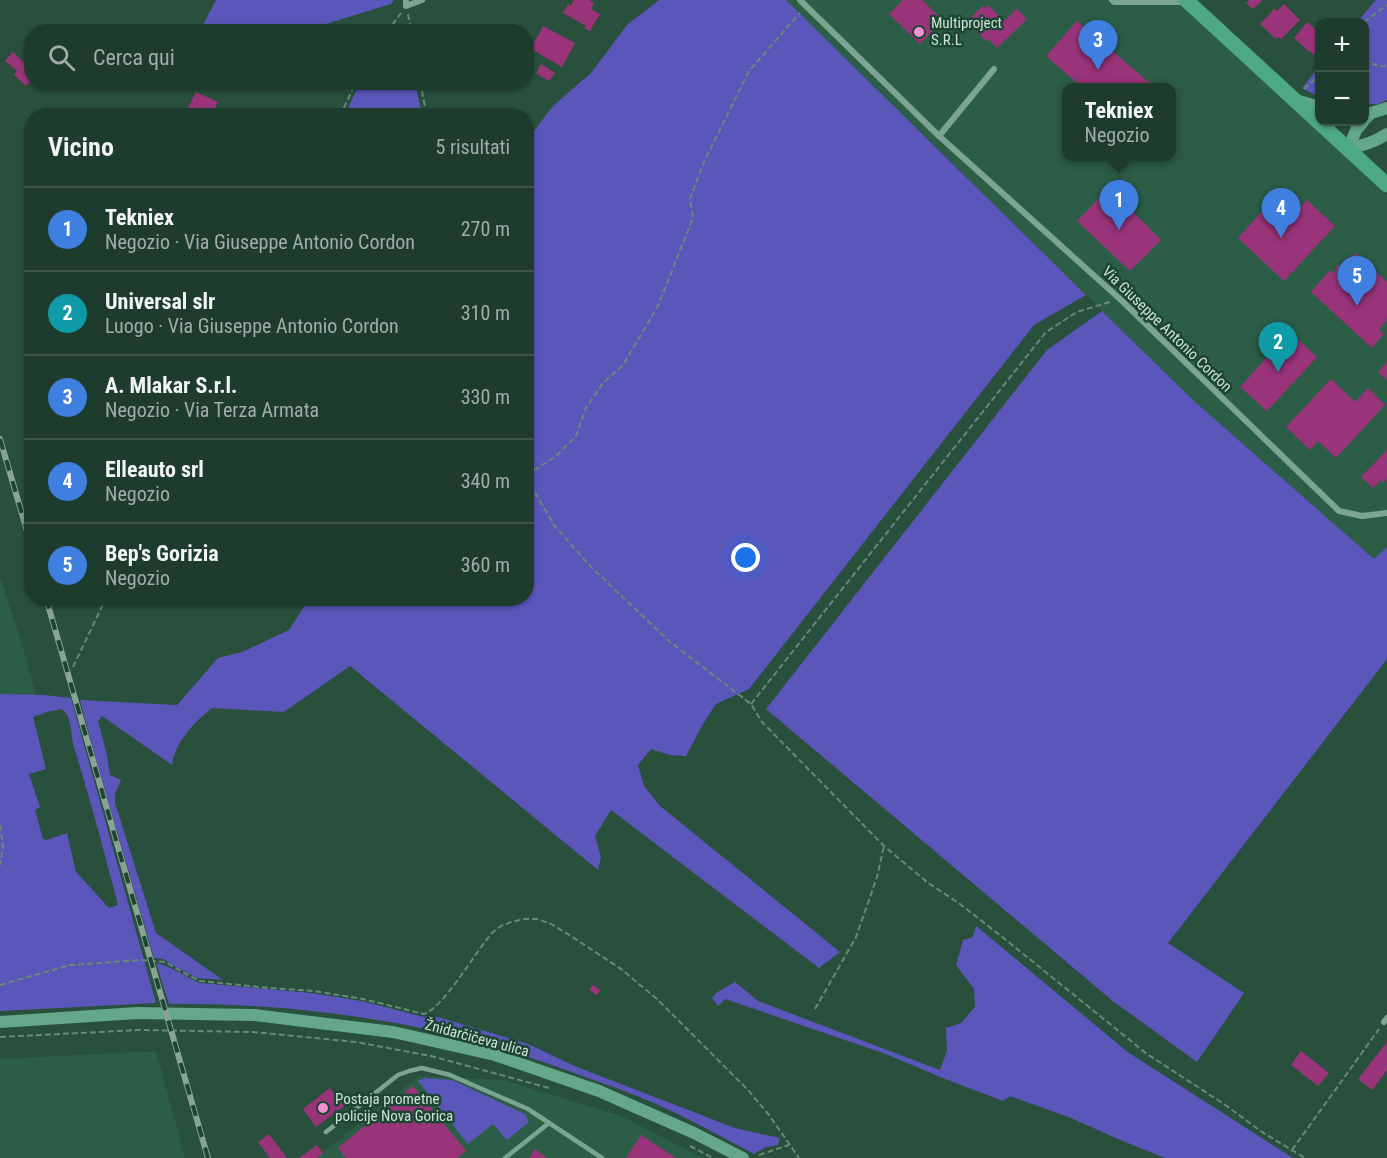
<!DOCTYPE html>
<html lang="it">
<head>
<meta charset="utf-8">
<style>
  :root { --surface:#1e3c2e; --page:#264336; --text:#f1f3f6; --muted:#a1adaa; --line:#3c564a; --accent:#8c9099 }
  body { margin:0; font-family:"Roboto Condensed",sans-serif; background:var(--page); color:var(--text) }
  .controls { position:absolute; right:18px; top:18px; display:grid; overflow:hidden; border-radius:12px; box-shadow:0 2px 4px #0004 }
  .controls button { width:54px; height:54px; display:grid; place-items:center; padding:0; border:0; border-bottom:2px solid var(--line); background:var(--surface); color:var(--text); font:30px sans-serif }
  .you { position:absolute; left:746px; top:558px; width:21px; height:21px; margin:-15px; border:4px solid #fff; border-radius:50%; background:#1a73e8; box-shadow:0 0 0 9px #1a73e833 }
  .badge { display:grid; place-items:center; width:39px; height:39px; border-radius:50%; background:var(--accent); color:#fff; font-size:20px; font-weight:700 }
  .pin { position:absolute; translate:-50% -50px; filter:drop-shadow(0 2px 3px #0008) }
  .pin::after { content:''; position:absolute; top:32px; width:21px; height:18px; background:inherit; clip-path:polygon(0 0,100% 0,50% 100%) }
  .popup { position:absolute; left:1062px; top:83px; width:114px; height:78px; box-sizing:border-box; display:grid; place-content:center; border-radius:12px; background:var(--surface); filter:drop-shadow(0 2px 4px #0005); font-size:20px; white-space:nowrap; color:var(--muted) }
  .popup b { font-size:22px; color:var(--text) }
  .popup::after { content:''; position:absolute; left:50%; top:100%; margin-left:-12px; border:12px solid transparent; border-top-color:var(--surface) }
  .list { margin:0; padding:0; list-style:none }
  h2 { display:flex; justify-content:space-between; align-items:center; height:78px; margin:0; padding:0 24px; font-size:26px }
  h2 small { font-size:20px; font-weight:400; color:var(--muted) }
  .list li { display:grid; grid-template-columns:39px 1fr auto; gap:18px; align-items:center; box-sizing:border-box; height:84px; padding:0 24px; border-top:2px solid var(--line) }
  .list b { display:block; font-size:22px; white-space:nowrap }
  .list p { margin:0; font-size:20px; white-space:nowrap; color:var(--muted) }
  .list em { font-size:20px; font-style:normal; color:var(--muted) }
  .icon { flex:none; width:33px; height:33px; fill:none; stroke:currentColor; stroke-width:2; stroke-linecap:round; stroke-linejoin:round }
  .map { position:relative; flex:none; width:1387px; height:1158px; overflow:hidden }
  .search { position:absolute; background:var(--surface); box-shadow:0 2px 4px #0004; left:24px; top:24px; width:510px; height:66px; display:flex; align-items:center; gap:15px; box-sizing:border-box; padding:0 21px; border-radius:24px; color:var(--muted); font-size:22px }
  .panel { position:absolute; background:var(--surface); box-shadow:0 2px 4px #0004; left:24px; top:108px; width:510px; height:498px; border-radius:24px }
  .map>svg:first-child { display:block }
  .built { fill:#2c5d47; fill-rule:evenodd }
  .green { fill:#5b56b9; fill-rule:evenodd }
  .building { fill:#9a347a }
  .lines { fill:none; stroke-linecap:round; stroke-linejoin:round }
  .path { stroke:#688978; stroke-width:2; stroke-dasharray:6 3; stroke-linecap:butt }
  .lane { stroke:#7ba590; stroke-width:4.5 }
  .street { stroke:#7ba590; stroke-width:6 }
  .secondary { stroke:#64a78a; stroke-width:12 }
  .primary { stroke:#4ca983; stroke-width:15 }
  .rail-casing { stroke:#87a495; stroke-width:6 }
  .rail { stroke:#1d4533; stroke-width:4; stroke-dasharray:11; stroke-linecap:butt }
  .poi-dot { fill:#f590d1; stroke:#1d4533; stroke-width:2 }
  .labels { text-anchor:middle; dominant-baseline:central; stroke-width:5; stroke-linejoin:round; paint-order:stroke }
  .poi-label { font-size:15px; fill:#cce2d6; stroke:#1d4533; text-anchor:start }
  .street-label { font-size:15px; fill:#cce2d6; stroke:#1d4533 }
</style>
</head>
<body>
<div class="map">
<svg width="1387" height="1158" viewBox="0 0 1387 1158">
  <rect width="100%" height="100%" fill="#28503d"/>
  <g class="built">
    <path d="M786,0H1178L1387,195V547L1375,560L1193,400ZM1066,88H1172V156H1066Z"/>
    <polygon points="0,577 21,641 36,695 0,694"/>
    <polygon points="156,1051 185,1158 0,1158 0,1059"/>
    <polygon points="419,1076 503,1080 621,1116 703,1158 316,1158"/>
  </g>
  <g class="green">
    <polygon points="216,0 394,0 391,4 303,31 200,31"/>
    <path d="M659,0H786L1086,295L1034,325L749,689L716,704L703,724L686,756L670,755L651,749L638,765L644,786L660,806L840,952L819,968L611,810L595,836L601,857L598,870L350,666L284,712L212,708C195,722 175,741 172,765L102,716L98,721L107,755L110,775L121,780L115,794V803L156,933L223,980L197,978L174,966L163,959L154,958L95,756L80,700L177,705L218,658L242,652L289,630L309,599L526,598L527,140L553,106L591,73L627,25Z"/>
    <polygon points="1376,0 1387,0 1387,100 1378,104 1365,104 1364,22 1357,22"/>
    <polygon points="1319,67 1319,97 1302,88"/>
    <polygon points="360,83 415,83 422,115 344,116"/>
    <polygon points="1102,311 1193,400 1374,559 1387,547 1387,659 1168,943 1244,993 1197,1062 1114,1002 766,709 1047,350"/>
    <path d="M0,694L44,695L71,698L156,1003L0,1011ZM61,709C73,716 70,734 74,747C90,799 104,851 118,905L109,908L76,872L67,833L47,840L43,839L35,810L40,807L29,774L46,769L33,717L47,712Z"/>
    <polygon points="976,926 1129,1053 1293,1158 1165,1158 1118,1139 1071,1118 1010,1096 1003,1101 945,1079 886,1054 725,999 718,1006 712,998 716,993 735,982 758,1001 940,1070 947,1051 946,1028 961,1023 975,1007 974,989 956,965 963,940 973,937"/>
    <path d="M156,963C169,965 186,977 200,983L311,993L362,1001L424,1017L431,1015L528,1044L577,1067L735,1128L780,1138L778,1145L766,1147L754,1154C722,1137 690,1119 656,1104C634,1094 611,1086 588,1078C537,1059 485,1042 431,1030C345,1012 257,1003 169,1004Z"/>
    <polygon points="424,1078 452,1080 525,1114 529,1122 507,1140 493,1124 468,1144 418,1081"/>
  </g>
  <g class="building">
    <polygon points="574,0 589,0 594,3 591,9 600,14 590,31 584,28 586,26 563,13 568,4 571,6"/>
    <polygon points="903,0 922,0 943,20 920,44 889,14"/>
    <polygon points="1249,0 1263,0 1253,9 1246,3"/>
    <polygon points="1284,4 1300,20 1281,39 1278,37 1276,39 1260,24 1274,9 1277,11"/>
    <polygon points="988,5 999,16 1000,15 1005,20 1017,9 1027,19 997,48 989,40 986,41 967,21 983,6 986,8"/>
    <polygon points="1077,21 1151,84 1155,88 1083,88 1046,56"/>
    <polygon points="1307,22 1316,30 1318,27 1320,28 1320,48 1313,55 1310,50 1309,52 1294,38"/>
    <polygon points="543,26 575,43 562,67 531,49"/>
    <polygon points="13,52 24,63 32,54 32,82 39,82 36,87 30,82 26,86 14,75 17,71 5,61"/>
    <polygon points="541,64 555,73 549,81 536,73"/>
    <polygon points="396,82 397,88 385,91 384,85"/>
    <polygon points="196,92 218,102 211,116 188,116 189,113 186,112"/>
    <polygon points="1109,188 1161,240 1130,271 1077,221"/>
    <polygon points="1277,195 1295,213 1307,200 1335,226 1284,281 1238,238"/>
    <polygon points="1356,253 1387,282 1387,318 1386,318 1387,320 1379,329 1384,334 1372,348 1311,292 1330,270 1334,274 1337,266 1340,265 1344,267"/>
    <polygon points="1280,323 1317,357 1267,411 1240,387 1280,343 1270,333"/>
    <polygon points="1387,362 1387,380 1378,372"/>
    <polygon points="1331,379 1355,402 1368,388 1385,405 1336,458 1318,441 1310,450 1286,427"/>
    <polygon points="1387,450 1387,479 1383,483 1381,480 1373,488 1361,477"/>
    <polygon points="593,985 600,990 597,995 589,990"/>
    <polygon points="1387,1042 1387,1070 1372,1090 1358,1079"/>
    <polygon points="1301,1051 1329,1073 1318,1086 1291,1065"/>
    <polygon points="413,1086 466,1151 457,1158 346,1158 338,1148"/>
    <polygon points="330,1088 344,1106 316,1127 303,1109"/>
    <polygon points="269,1134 287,1158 270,1158 258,1142"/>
    <polygon points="641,1135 676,1158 626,1158"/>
    <polygon points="317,1145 323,1153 317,1158 299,1158"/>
    <polygon points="535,1149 547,1158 529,1158"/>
  </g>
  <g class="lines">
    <g class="path">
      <polyline points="408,14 411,32"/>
      <polyline points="1364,22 1387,5"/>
      <polyline points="387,32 401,13"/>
      <path d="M1364,59C1372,63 1379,69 1387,65"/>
      <polyline points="420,82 427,116"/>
      <polyline points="1304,89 1320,75"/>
      <polyline points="340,116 356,82"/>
      <polyline points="526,475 555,457 576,436 586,408 603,383 623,365 658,306 693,218 690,199 704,162 749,71 800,13"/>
      <polyline points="526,477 554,525 589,565 669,641 751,704 762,722 884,846 927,882 960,904 1006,940 1147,1054 1224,1104 1262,1132 1305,1158"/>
      <polyline points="73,667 106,598"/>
      <polyline points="751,704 1046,332 1077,312 1110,302"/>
      <polyline points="0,825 3,847 0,865"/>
      <path d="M0,985L70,965L141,960L165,962L186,974L200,981L270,988L314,991L363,999L424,1014C444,1007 476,951 492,933L501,926L511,922L524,919H537L551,924L571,936L621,969L657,999L748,1090L769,1115L799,1158"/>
      <polyline points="815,1009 856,937 877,877 884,846"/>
      <polyline points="0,1037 139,1030 253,1032 356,1042 431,1056 549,1088"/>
      <polyline points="690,1146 713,1158"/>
      <polyline points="1292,1150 1379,1029"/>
      <polyline points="759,1155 789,1145"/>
    </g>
    <g class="lane">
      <polyline points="326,1132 398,1075 409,1071 422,1068 450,1075 528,1109 602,1158"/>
      <polyline points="505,1158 549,1123"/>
    </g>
    <g class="street">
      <polyline points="406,0 406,6 422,0"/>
      <polyline points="800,0 939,136 1120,299 1339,511 1362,516 1387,513"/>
      <polyline points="1112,0 1114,2 1186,2"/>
      <polyline points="939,136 994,69"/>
      <polyline points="1384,1022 1387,1018"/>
    </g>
    <g class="secondary">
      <polyline points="1295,100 1320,107"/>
      <polyline points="1364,120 1371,113 1387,108"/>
      <path d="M1349,148C1363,146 1375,142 1387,134"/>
      <polyline points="1349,148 1356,130 1363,122"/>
      <polyline points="0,1022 137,1013 254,1015 393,1032 495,1055 599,1091 694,1133 743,1158"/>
    </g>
    <polyline class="primary" points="1186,0 1387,185"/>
    <g class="rail-casing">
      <g id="rail">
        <polyline points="0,439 32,548"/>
        <polyline points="46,598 208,1158"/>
      </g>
    </g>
    <use href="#rail" class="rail"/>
  </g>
  <g class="poi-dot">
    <circle cx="919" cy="32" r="6"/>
    <circle cx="323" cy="1108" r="6"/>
  </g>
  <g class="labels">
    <g class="poi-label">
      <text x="931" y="23">Multiproject<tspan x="931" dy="17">S.R.L</tspan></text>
      <text x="335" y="1099">Postaja prometne<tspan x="335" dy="17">policije Nova Gorica</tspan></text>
    </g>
    <g class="street-label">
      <text transform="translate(1167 329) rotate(44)">Via Giuseppe Antonio Cordon</text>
      <text transform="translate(477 1038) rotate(15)">Žnidarčičeva ulica</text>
    </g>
  </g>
</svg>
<div class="controls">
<button>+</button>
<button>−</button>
</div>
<div class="you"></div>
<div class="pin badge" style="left:1119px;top:230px;background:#3f7fe0">1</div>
<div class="popup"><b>Tekniex</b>Negozio</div>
<div class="pin badge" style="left:1278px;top:372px;background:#0f9aa8">2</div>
<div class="pin badge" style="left:1098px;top:70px;background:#3f7fe0">3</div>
<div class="pin badge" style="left:1281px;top:238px;background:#3f7fe0">4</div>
<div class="pin badge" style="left:1357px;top:306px;background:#3f7fe0">5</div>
<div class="search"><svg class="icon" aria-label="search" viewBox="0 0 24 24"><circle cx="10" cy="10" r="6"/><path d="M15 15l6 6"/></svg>Cerca qui</div>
<section class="panel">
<h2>Vicino<small>5 risultati</small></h2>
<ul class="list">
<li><span class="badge" style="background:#3f7fe0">1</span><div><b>Tekniex</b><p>Negozio · Via Giuseppe Antonio Cordon</p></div><em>270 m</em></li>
<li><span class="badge" style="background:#0f9aa8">2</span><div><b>Universal slr</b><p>Luogo · Via Giuseppe Antonio Cordon</p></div><em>310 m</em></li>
<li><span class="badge" style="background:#3f7fe0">3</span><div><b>A. Mlakar S.r.l.</b><p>Negozio · Via Terza Armata</p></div><em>330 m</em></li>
<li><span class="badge" style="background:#3f7fe0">4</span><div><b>Elleauto srl</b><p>Negozio</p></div><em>340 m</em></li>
<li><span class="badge" style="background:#3f7fe0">5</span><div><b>Bep's Gorizia</b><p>Negozio</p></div><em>360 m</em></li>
</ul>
</section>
</div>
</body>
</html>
